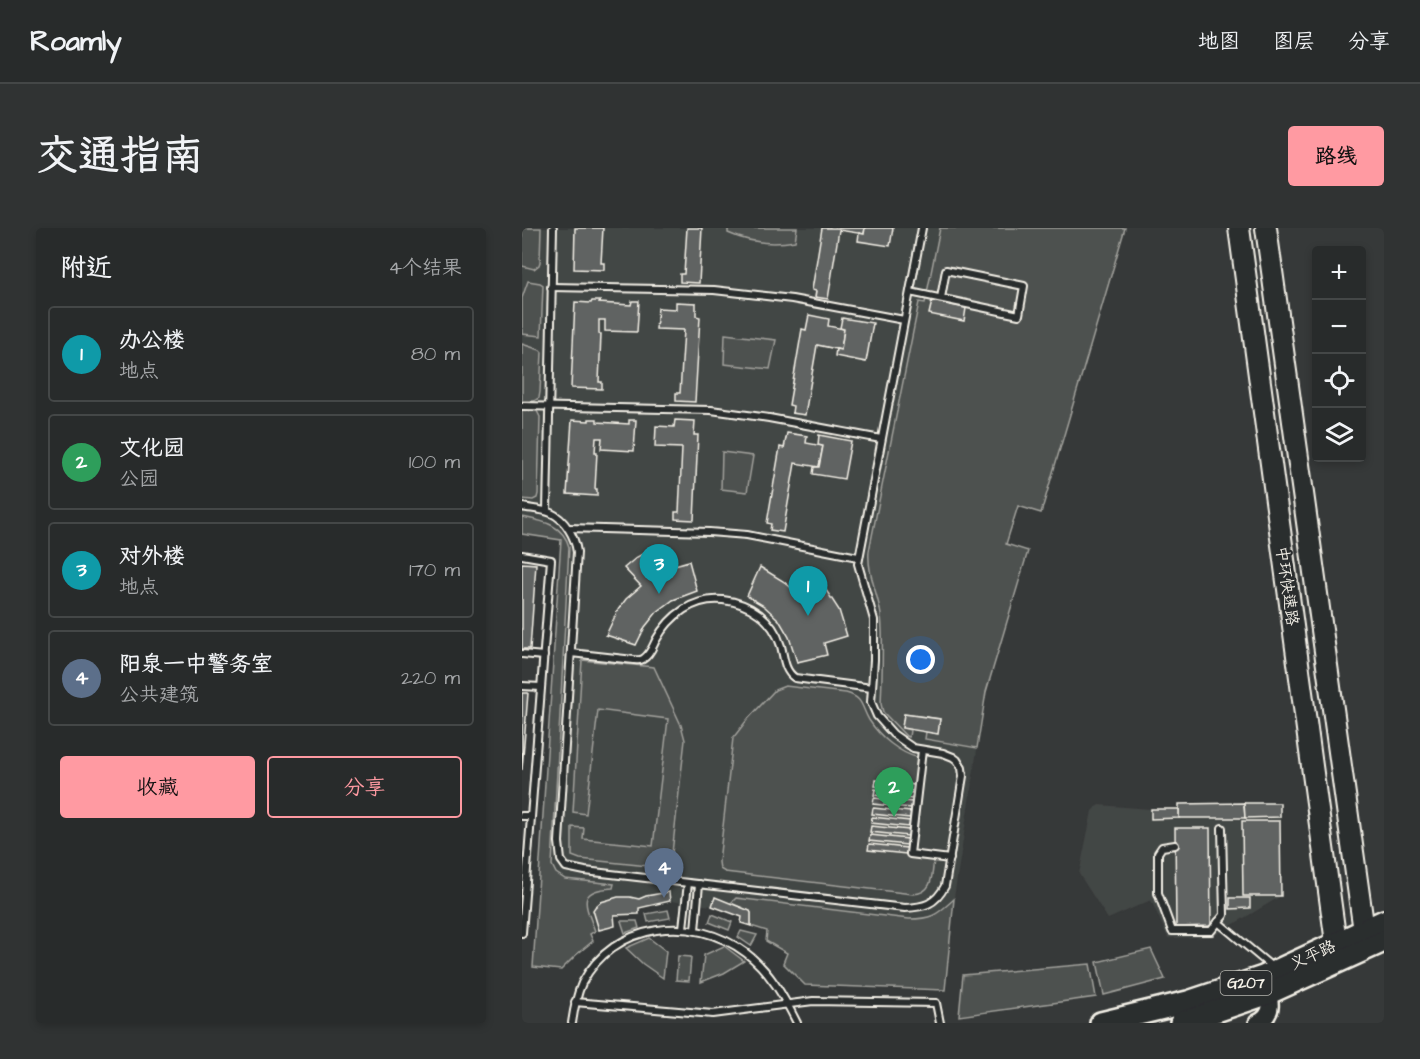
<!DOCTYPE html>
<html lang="zh">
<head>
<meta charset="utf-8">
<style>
  :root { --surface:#282b2b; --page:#303333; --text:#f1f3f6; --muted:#a5a7a9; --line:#444747; --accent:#ff9aa2 }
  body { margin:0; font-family:"Architects Daughter","LXGW WenKai TC",sans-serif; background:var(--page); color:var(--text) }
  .controls { position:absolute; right:18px; top:18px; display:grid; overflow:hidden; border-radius:6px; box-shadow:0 3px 9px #0003 }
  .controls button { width:54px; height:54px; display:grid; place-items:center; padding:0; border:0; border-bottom:2px solid var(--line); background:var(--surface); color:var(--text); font:30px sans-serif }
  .you { position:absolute; left:399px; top:432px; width:21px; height:21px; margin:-15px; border:4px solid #fff; border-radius:50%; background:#1a73e8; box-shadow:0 0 0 9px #1a73e833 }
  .badge { display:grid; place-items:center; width:39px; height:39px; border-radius:50%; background:var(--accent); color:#fff; font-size:20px; font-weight:700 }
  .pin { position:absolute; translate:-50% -50px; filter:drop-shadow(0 2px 3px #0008) }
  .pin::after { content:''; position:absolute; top:32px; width:21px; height:18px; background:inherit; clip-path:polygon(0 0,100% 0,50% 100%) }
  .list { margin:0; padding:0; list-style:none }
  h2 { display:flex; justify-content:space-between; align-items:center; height:78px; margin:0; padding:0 24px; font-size:26px }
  h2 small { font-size:20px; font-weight:400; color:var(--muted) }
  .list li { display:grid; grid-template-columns:39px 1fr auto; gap:18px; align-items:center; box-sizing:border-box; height:96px; margin:0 12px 12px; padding:0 12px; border:2px solid var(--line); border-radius:6px }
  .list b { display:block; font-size:22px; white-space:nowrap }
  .list p { margin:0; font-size:20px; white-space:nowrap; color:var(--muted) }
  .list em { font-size:20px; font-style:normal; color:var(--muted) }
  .actions { display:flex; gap:12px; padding:18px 24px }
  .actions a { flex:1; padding:14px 0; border:2px solid var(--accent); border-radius:6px; text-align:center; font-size:21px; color:var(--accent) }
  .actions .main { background:var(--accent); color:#111 }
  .icon { flex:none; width:33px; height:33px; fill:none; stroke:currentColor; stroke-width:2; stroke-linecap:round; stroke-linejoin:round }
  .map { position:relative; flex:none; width:862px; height:795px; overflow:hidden; border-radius:6px }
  header { display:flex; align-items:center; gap:36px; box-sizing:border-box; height:84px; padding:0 30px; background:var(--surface); border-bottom:2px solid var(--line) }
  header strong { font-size:28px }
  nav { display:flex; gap:33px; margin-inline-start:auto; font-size:21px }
  .intro { display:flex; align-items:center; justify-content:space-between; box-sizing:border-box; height:144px; padding:0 36px }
  h1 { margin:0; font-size:42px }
  .button { padding:15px 27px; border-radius:6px; background:var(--accent); color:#111; font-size:21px; font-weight:700 }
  main { display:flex; gap:36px; padding:0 36px }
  aside { flex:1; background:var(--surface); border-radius:6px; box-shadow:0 3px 9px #0003 }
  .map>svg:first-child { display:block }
  .built { fill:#434645 }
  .green { fill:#4e514f; stroke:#a1a19c; stroke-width:1.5 }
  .building { fill:#616362; stroke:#f4f1e8; stroke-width:1.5 }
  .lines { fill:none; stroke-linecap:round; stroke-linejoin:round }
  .service-casing { stroke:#f4f1e8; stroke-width:10 }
  .tertiary-casing { stroke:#f4f1e8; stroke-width:20 }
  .primary-casing { stroke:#f4f1e8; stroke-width:24 }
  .trunk-casing { stroke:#f4f1e8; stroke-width:26 }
  .service { stroke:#2a2d2e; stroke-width:6 }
  .tertiary { stroke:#2a2d2e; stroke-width:15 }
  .primary { stroke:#2a2d2e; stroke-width:20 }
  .trunk { stroke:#2a2d2e; stroke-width:21 }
  .labels { text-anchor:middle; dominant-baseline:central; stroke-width:4.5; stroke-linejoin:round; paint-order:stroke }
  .shield { fill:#2a2d2e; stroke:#b7b6b0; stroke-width:1.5 }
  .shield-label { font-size:15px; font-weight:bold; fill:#f4f1e8 }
  .street-label { font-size:16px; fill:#f4f1e8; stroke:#2a2d2e }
</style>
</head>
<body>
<header>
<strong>Roamly</strong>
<nav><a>地图</a><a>图层</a><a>分享</a></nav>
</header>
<div class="intro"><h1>交通指南</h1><a class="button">路线</a></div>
<main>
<aside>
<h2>附近<small>4个结果</small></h2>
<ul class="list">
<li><span class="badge" style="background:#0f9aa8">1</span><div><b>办公楼</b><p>地点</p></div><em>80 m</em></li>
<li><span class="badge" style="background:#2e9e5b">2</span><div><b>文化园</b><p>公园</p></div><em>100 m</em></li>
<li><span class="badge" style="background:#0f9aa8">3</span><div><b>对外楼</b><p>地点</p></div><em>170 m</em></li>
<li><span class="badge" style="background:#5c6f8a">4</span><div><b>阳泉一中警务室</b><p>公共建筑</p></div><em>220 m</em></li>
</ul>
<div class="actions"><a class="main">收藏</a><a>分享</a></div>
</aside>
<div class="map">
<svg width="862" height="795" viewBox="0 0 862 795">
  <rect width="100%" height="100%" fill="#363939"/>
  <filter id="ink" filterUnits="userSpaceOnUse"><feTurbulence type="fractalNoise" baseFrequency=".0167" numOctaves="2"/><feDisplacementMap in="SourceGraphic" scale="12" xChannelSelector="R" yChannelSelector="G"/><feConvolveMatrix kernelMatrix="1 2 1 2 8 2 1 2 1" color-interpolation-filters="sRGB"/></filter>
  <g filter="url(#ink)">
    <g class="built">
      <polygon points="0,0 603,0 519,285 496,278 484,316 506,323 464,464 429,689 423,762 283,757 261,735 265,725 244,713 245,703 219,695 220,689 190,678 148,673 118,680 117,686 93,687 93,698 73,703 68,705 71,713 54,727 39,742 11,739 39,312 0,306"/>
      <polygon points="758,575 759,668 690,709 646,710 629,672 586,691 557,646 570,583 574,579 577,577 629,581 656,580 657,576"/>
    </g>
    <g class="green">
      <polygon points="0,0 19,0 18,34 17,37 12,41 0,38"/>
      <path d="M206,0H275L273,13C250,17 228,15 206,5Z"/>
      <path d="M418,0H603L519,285L496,278L484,316L506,323L464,464L455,520L403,511L404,504L416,506L418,491L382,486L380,500L388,502L387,509L384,508L361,484L359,476C360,447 362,417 359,387C356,366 345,345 347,323L397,74L403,75Z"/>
      <polygon points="6,53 18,55 21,57 19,108 0,106 0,70"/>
      <polygon points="203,106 254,112 248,141 202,136"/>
      <polygon points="0,116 18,122 20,124 18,164 17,170 12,173 0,173"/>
      <polygon points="0,181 15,183 18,189 16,266 15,270 11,272 0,271"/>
      <polygon points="200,224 231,228 225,264 199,261"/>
      <path d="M0,289C20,293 41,296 47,319L30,637L34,645L43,651L92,656L91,660C54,662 63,676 73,703L68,706L71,713L54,727L39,742L11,739L39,312L0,306Z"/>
      <path d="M60,432L132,439L159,497L163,512L150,625C148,634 145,637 136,639L58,631L50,628V599L62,600L61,611L131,618L146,491L76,482L64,586L51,584Z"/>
      <path d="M263,458L324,465C342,470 339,479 347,492C358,509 377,525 397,530L394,551L400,552L391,629L412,631C410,647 411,666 391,666L203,644L198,641L197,634L211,510L225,492L253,462Z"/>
      <path d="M214,670L387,691C412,691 415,686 432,671L423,762L283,757L261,735L265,725L244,713L245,703L229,698V685L228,683L209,675Z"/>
      <polygon points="146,682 148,690 126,694 124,686"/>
      <polygon points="190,686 210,694 207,702 187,694"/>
      <polygon points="99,693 115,693 117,700 103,705"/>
      <polygon points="219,703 235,707 229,718 216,709"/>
      <polygon points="127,710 144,723 141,750 121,736 104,720"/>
      <polygon points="202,718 222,733 202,745 179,754 182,727"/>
      <polygon points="629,721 643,751 582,767 575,734"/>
      <polygon points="156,728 169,729 167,753 154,752"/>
      <polygon points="568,736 574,769 437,788 441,747"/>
    </g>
    <g class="building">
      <polygon points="53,0 81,0 79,35 82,35 82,42 52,41"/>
      <polygon points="165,0 180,0 177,55 158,54 158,46 162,46"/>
      <polygon points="300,0 343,0 342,6 317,2 306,71 293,69 294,63 290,62"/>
      <polygon points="343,0 371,0 368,18 336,13 337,5 342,6"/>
      <polygon points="70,73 78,73 77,75 109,77 110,73 117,73 115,104 83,103 83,92 77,92 77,106 79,106 77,154 80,154 80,161 49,160 53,74 69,75"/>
      <polygon points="410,73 444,80 442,93 407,86"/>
      <polygon points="154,74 174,75 174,88 178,89 173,174 154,173 154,165 158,165 162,102 134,101 136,80 154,81"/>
      <polygon points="287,87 307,91 306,98 322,101 319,122 295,117 283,187 270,185 271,178 267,177 280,101 284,102"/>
      <polygon points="320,90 351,95 344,134 313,128 314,121 319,122 322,101 318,100"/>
      <polygon points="67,191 75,191 75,194 107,196 107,192 114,192 112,223 79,221 80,210 74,210 73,224 75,224 73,261 75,261 75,268 45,266 50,192 67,193"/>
      <polygon points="153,192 173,193 172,207 176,207 172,292 153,291 153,284 157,284 160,220 133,219 134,198 152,199"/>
      <polygon points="265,205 285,208 284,215 301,218 297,239 273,235 261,304 248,302 249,296 245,295 258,219 262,220"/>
      <polygon points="297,207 329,213 322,251 291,246 292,239 297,239 301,218 296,217"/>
      <polygon points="137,317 149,338 167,333 175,363 151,372 135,384 123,399 114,417 84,407 96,382 104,371 119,358 102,340 115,329"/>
      <polygon points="0,335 14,336 8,421 0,421"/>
      <polygon points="238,339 261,353 272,362 284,377 304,362 317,382 325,408 302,415 305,427 275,434 267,409 257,392 242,378 225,368"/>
      <polygon points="0,465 6,465 0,542"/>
      <polygon points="382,486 418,491 416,506 380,500"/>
      <polygon points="354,552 392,557 391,563 353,558"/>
      <polygon points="353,561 391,565 390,571 352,567"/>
      <polygon points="352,570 390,574 389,580 351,576"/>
      <polygon points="722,575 723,590 657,590 657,576"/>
      <polygon points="722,575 758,575 758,589 723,590"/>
      <polygon points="351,580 389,584 388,590 350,586"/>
      <polygon points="629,581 657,581 657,590 629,591"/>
      <polygon points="350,589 388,593 387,599 349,595"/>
      <polygon points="720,593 758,593 759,668 721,668"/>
      <polygon points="349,598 387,602 386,608 348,604"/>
      <polygon points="653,600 688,600 689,698 654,699"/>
      <polygon points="348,607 386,611 385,617 347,613"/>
      <polygon points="347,616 385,620 384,626 346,622"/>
      <polygon points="147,664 148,673 117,680 117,686 92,687 93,698 77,702 71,682 73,679 79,674 96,669 108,669 117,671 124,668"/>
      <polygon points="193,669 228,683 229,685 229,698 219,695 220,689 190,678"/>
      <polygon points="708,670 728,670 728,680 708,681"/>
    </g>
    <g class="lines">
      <g class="service-casing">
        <g id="service">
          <polyline points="29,59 192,62 270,71 382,92"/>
          <polyline points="388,64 497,87 502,58 424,42 419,70"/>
          <polyline points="0,178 189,182 247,190 359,211"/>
          <path d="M0,279C9,281 20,281 29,285C43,291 53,309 55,324L37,614L39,632L44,639L63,643L383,680C402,679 413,677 423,658L441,548L440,540L435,532L431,529L421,525L391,520L371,506L355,488L349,474L352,432V392L336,336L400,0"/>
          <polyline points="25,283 31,0"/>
          <polyline points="46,300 187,304 225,307 336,329"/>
          <polyline points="0,327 29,332 0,705"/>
          <path d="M49,425L112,432C116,432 118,433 121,431C128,427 131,418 134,412C148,387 172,369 201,372C228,375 251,391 259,418C262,429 262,443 273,450L350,460"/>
          <polyline points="0,426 22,428"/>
          <polyline points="0,458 19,459"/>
          <polyline points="400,522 388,626 428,631"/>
          <polyline points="0,588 9,588"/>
          <polyline points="653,617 640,619 636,625 636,665 650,703 689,703 702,687 700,600"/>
          <polyline points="696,694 750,739"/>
          <polyline points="161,700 166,655"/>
          <polyline points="173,702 177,656"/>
          <polyline points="53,774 191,786 291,773 414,775 418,795"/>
          <path d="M50,795C52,781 54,768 60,755C92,694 171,685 224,725C248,743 262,769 275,795"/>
        </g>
      </g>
      <g class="tertiary-casing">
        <path id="tertiary" d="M735,795C753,787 749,772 744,757"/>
      </g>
      <g class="primary-casing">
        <g id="primary">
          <polyline points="717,0 814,715"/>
          <polyline points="744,0 842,703"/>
        </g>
      </g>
      <g class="trunk-casing">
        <g id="trunk">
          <polyline points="579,795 666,774 741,749 862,693"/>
          <polyline points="659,795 747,765 862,713"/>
        </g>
      </g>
      <use href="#service" class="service"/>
      <use href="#tertiary" class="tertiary"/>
      <use href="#primary" class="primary"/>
      <use href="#trunk" class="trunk"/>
    </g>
  </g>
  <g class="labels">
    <rect class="shield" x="698.5" y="743" width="51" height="24" rx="4.5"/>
    <g class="shield-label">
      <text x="724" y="755">G207</text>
    </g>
    <g class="street-label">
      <text transform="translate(765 358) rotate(82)">中环快速路</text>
      <text transform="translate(791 727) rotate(-25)">义平路</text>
    </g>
  </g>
</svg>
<div class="controls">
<button>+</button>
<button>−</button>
<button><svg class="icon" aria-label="locate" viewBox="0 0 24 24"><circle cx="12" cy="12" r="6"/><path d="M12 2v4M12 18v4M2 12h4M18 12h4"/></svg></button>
<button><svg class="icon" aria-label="layers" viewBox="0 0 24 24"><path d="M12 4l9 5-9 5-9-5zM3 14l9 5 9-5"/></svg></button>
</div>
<div class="you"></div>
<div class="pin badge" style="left:286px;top:388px;background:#0f9aa8">1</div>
<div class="pin badge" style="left:372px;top:589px;background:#2e9e5b">2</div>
<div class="pin badge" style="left:137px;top:366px;background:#0f9aa8">3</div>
<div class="pin badge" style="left:142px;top:670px;background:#5c6f8a">4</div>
</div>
</main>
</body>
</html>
